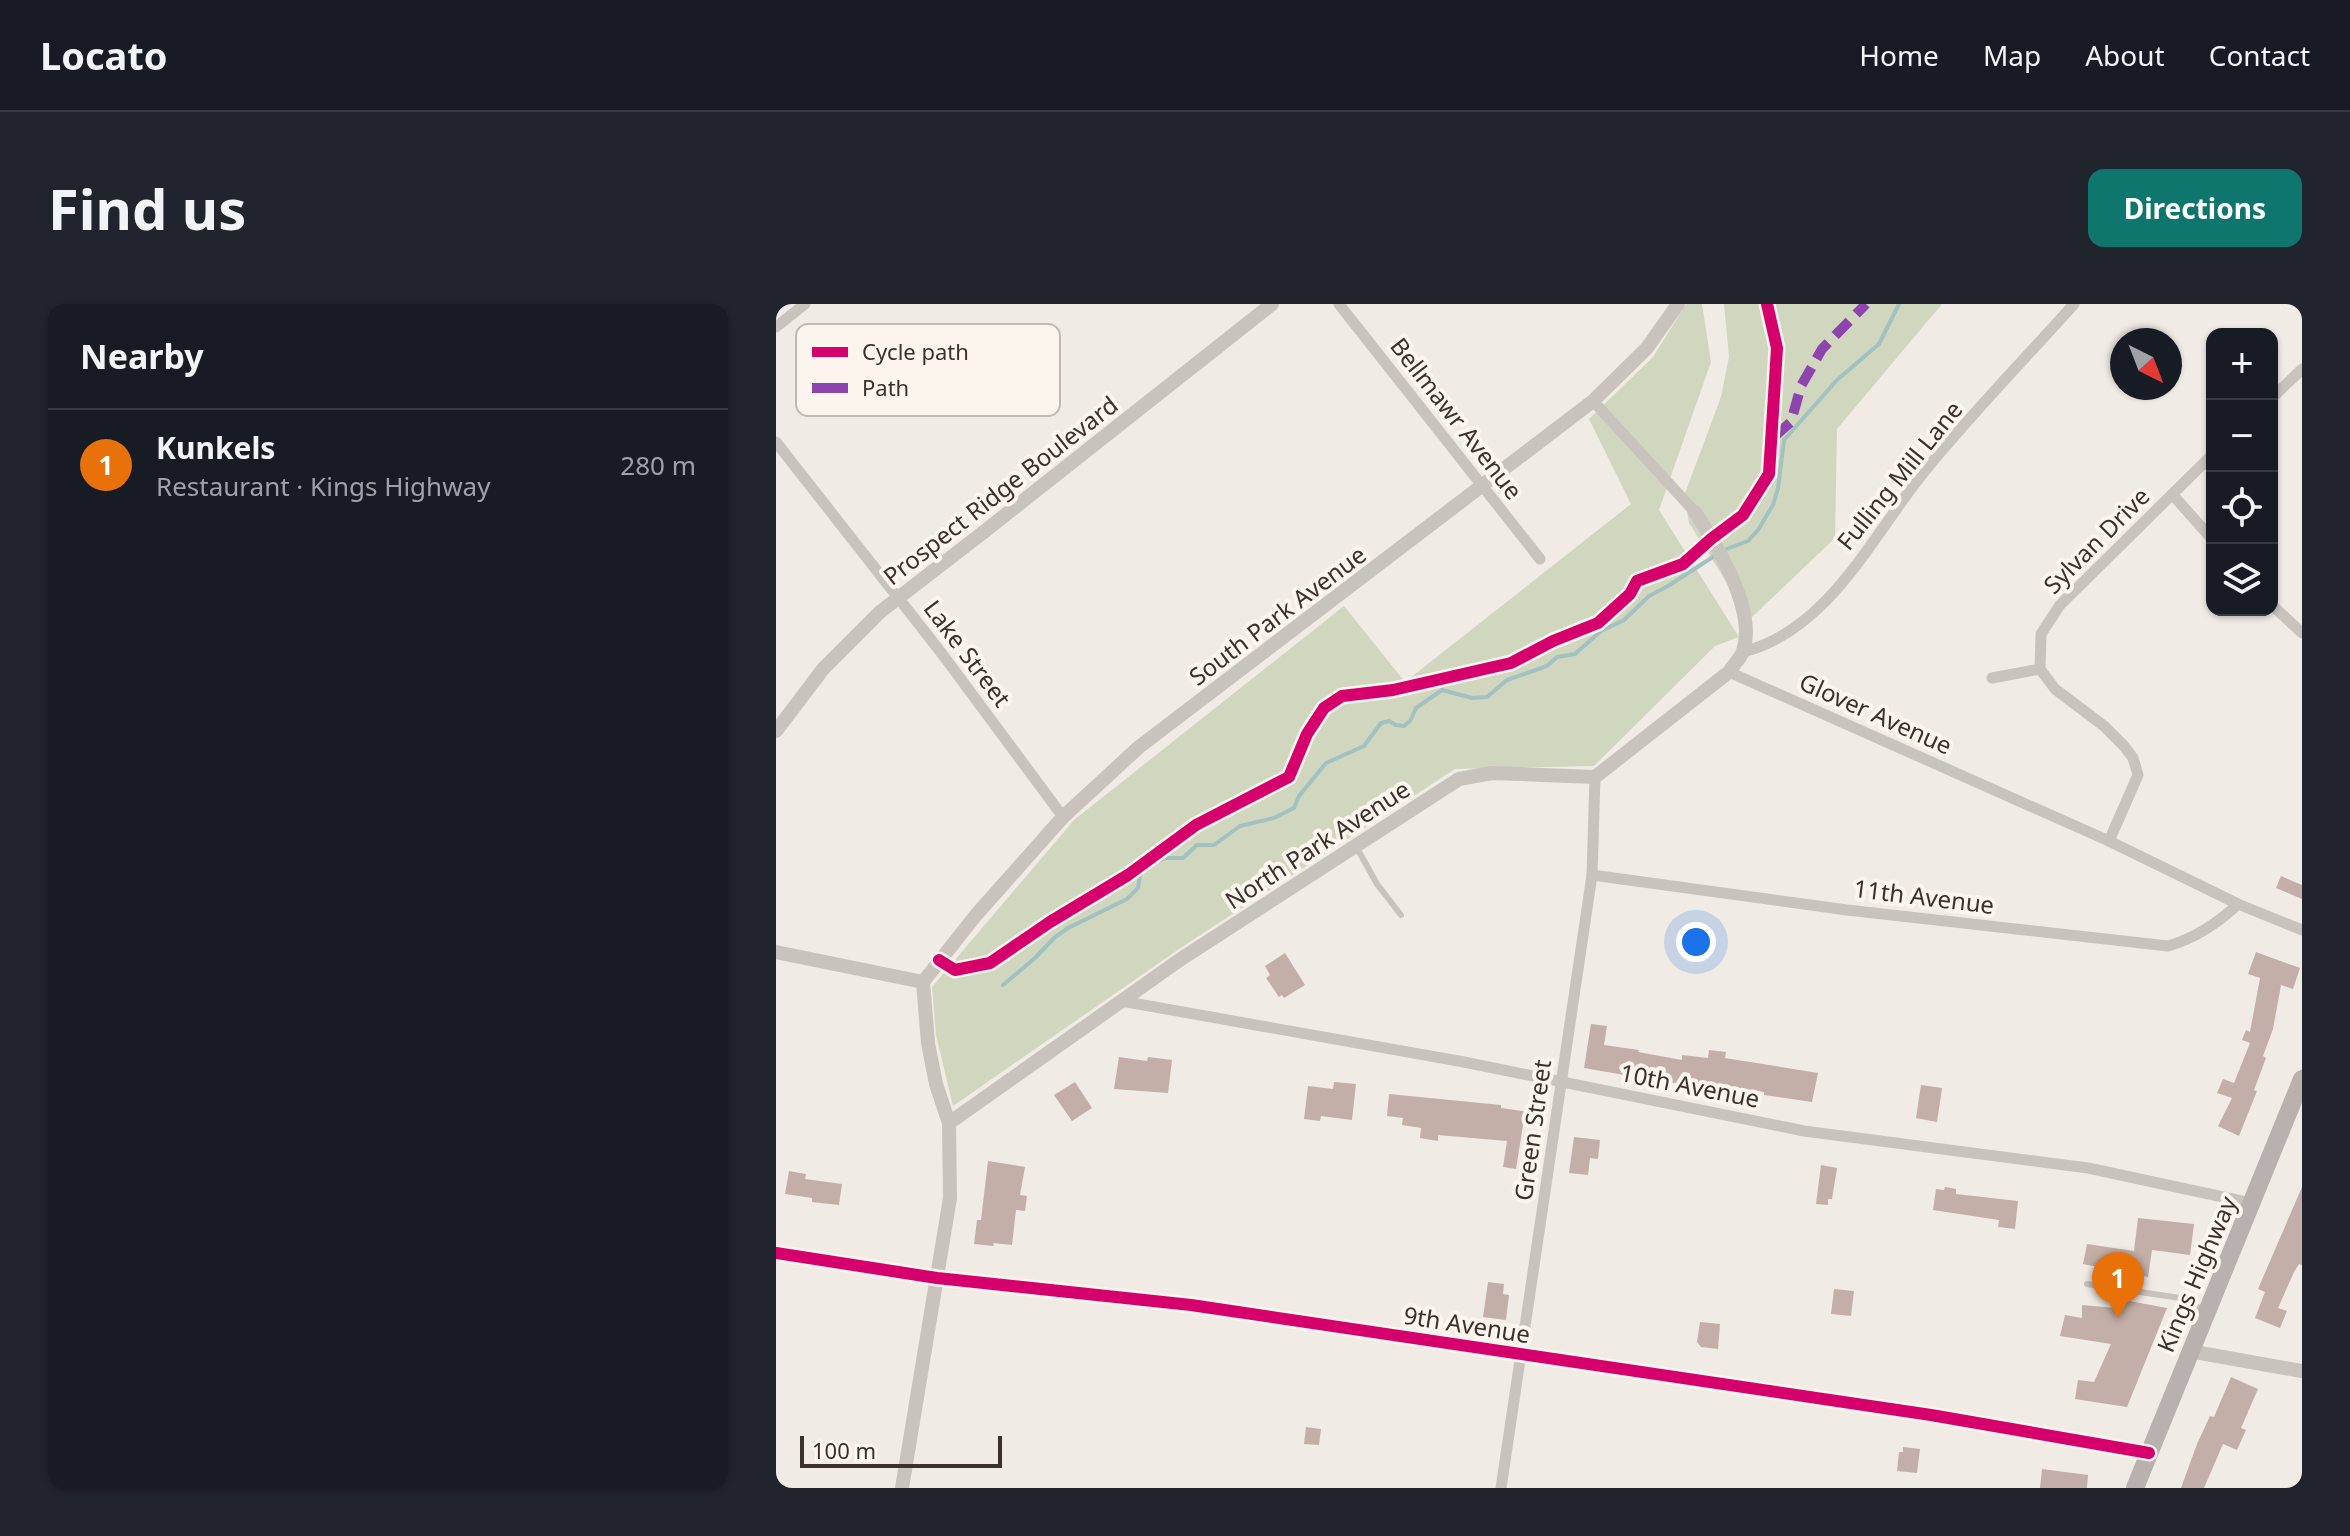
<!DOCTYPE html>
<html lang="en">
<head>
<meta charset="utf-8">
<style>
  :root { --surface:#171b24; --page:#20242c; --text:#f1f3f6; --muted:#9ea1a6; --line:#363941; --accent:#0f766e }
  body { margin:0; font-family:"Noto Sans",sans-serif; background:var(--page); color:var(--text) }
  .controls { position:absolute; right:24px; top:24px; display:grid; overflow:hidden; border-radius:16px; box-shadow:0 2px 6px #0004 }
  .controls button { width:72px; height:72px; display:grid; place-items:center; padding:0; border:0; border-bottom:2px solid var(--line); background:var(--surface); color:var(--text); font:40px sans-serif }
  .compass { position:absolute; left:1334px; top:24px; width:72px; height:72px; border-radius:50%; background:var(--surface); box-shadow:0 2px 6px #0004; rotate:138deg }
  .scale { position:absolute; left:24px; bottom:20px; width:202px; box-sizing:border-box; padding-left:8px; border:4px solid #3b302b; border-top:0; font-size:22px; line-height:28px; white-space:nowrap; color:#3b302b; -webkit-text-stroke:6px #fbf5ee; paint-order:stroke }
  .you { position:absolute; left:920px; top:638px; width:28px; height:28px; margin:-20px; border:6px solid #fff; border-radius:50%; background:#1a73e8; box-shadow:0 0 0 12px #1a73e833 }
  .badge { display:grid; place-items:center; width:52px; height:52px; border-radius:50%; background:var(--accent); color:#fff; font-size:26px; font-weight:700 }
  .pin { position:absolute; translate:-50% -66px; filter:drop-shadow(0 2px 4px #0008) }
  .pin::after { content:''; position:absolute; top:42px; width:28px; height:24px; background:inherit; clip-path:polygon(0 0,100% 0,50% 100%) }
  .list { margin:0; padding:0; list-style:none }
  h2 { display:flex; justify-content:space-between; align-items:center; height:104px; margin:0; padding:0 32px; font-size:34px }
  h2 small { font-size:26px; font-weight:400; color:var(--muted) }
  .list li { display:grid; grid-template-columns:52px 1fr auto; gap:24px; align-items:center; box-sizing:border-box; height:112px; padding:0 32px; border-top:2px solid var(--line) }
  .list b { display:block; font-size:30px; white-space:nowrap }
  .list p { margin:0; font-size:26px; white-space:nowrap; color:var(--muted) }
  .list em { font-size:26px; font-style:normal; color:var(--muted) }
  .icon { flex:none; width:44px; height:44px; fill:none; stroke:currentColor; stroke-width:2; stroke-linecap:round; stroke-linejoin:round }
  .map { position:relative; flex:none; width:1526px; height:1184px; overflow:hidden; border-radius:16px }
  header { display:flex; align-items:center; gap:48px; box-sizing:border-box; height:112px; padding:0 40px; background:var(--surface); border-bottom:2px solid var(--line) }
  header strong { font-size:38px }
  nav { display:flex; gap:44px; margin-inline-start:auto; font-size:28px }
  .intro { display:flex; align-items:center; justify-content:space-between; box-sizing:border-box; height:192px; padding:0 48px }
  h1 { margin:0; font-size:56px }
  .button { padding:20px 36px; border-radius:16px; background:var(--accent); color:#fff; font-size:28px; font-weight:700 }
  main { display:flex; gap:48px; padding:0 48px }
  aside { flex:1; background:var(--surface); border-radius:16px; box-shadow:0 2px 6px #0004 }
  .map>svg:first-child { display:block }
  .green { fill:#d1d6bf }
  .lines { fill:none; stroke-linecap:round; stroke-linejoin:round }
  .stream { stroke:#a1c2c1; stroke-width:4 }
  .building { fill:#c3afa7 }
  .service { stroke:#c9c3be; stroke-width:6 }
  .minor { stroke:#c9c3be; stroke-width:11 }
  .tertiary { stroke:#c9c3be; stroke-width:14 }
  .primary { stroke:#b8b1ad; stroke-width:18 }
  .quiet { stroke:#8e44ad; stroke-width:10; stroke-dasharray:20 10; stroke-linecap:butt }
  .cycleway-casing { stroke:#fbf5ee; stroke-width:17 }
  .cycleway { stroke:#d6006c; stroke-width:12 }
  .labels { text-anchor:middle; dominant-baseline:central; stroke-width:8; stroke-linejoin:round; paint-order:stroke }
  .street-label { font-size:24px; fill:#3b302b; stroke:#fbf5ee }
  .key { fill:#fbf5ee; stroke:#c1bab4; stroke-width:2 }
  .key-label { font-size:22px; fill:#3b302b }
</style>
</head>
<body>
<header>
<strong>Locato</strong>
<nav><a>Home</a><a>Map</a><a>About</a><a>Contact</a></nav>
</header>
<div class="intro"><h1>Find us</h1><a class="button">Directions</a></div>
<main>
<aside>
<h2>Nearby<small></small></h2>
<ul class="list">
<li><span class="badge" style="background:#e8710a">1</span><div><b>Kunkels</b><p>Restaurant · Kings Highway</p></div><em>280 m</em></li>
</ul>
</aside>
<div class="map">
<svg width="1526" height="1184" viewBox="0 0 1526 1184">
  <rect width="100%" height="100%" fill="#f0ebe5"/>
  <g class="green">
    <polygon points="910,0 926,0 935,58 883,206 963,333 939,342 818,462 679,465 406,643 177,802 160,731 156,683 298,516 568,302 629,378 855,200 813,115 877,53"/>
    <polygon points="948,0 1166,0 1061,125 1059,234 974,315 913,219 908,192 945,93 953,53"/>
  </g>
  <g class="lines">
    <g class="stream">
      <polyline points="948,246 972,237 982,226 997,201 1002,184 1008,136 1061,76 1103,40 1123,0"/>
      <polyline points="227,681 259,654 278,634 292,624 351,595 362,584 364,570 369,564 389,554 407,554 421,541 438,541 464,522 498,514 518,504 523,492 550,459 588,442 605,419 613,417 620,421 628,422 634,417 640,404 666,386 696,394 711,393 731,376 771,362 781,353 799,350 825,327 848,316 873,292 892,282 940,251"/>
    </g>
  </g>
  <g class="building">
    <polygon points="1505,572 1526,581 1526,595 1500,584"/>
    <polygon points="1480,648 1524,664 1517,685 1505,681 1497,725 1487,752 1490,754 1478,786 1481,787 1463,832 1442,822 1456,794 1441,789 1447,775 1458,779 1474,739 1466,736 1470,726 1474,728 1484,674 1472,670"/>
    <polygon points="509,649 529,681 508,694 506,691 503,693 490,674 494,671 489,662"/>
    <polygon points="815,720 831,722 828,741 863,746 862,748 906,756 906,751 932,754 933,746 950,748 949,754 1042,769 1036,798 988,791 988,788 946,781 945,783 889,778 808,764"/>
    <polygon points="343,753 371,757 372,753 396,756 392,789 338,785"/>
    <polygon points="299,778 316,804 296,817 278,791"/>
    <polygon points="558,778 580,780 576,816 545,812 544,817 528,815 532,782 557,785"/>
    <polygon points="1145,781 1166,784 1161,818 1140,814"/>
    <polygon points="613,790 725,801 725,804 753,808 751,822 747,821 740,865 727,863 731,837 662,831 662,837 644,834 645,824 626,821 627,814 611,812"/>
    <polygon points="798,833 824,836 822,855 814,854 812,871 793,869"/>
    <polygon points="212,857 249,863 244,891 251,892 249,907 240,906 236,941 217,939 218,942 198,940 201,916 205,916"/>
    <polygon points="1045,861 1061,864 1056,895 1052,895 1052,901 1040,900"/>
    <polygon points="13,867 30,870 29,875 66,880 63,901 36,898 36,894 9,890"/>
    <polygon points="1169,883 1180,885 1180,890 1242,897 1239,925 1222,923 1223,916 1157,906 1160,885 1168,886"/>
    <polygon points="1526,883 1526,961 1523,960 1518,968 1502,1004 1511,1007 1504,1024 1479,1014 1489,988 1482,985"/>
    <polygon points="1362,914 1418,920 1414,951 1376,946 1372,973 1307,960 1311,940 1358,947"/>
    <polygon points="712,978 728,980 727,990 733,991 730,1016 707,1013"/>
    <polygon points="1058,985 1078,987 1075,1012 1055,1010"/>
    <polygon points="1343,995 1391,1004 1351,1103 1299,1095 1302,1076 1318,1078 1335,1040 1284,1032 1289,1011 1306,1014 1306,1001 1340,1004"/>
    <polygon points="924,1018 944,1020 942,1045 925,1043 921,1038"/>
    <polygon points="1455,1073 1482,1085 1465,1124 1470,1126 1461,1146 1447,1140 1428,1184 1405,1184 1421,1140 1434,1112 1438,1113"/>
    <polygon points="530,1123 545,1125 543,1141 528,1140"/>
    <polygon points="1127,1143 1144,1145 1141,1169 1121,1167 1123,1148 1127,1148"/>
    <polygon points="1266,1165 1312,1171 1311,1184 1264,1184"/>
  </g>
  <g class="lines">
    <g class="service">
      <polyline points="581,544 601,580 625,611"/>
      <polyline points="1311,980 1404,994 1427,1006"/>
    </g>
    <g class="minor">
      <polyline points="563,0 764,255"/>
      <polyline points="0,23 29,0"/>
      <polyline points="1496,94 1526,65"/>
      <polyline points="817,97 919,208"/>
      <polyline points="0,138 167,351 287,513"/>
      <polyline points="1396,190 1436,235"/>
      <polyline points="1496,301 1526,329"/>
      <path d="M967,348C1053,326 1096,232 1148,168C1195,110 1248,56 1298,0"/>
      <polyline points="953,368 1333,537 1462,600 1526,626"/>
      <polyline points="1216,374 1264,365"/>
      <polyline points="1333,537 1362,471 1357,454 1348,442 1328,422 1279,385 1264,365 1265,330 1284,301 1436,151"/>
      <path d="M816,571L1071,606L1392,642C1420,634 1441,620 1462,600"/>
      <polyline points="345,697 688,758 1028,827 1312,864 1475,899"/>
      <polyline points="725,1184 816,571 819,473"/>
    </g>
    <g class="tertiary">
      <polyline points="0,427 47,365 104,308 209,227 496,0"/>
      <polyline points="0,648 147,678"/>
      <polyline points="147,678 200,611 287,513 363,443 817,97 871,44 902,0"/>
      <path d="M173,819L405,655L683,475L716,469L819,473L953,368C957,361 965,354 967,347C981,306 941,242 919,208"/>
      <polyline points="0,949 161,974 415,1001 1155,1111 1373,1149"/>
      <polyline points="1413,1047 1526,1067"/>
      <polyline points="126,1184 174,894 173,819 160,780 152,739 147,678"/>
    </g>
    <polyline class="primary" points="1359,1184 1526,775"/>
    <polyline class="quiet" points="999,132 1015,118 1025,82 1046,45 1090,0"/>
    <g class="cycleway-casing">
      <g id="cycleway">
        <polyline points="163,656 179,666 214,659 274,618 352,571 420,521 513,473 531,430 548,404 566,392 617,386 735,359 777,337 822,319 854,290 861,277 907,260 935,235 967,211 993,170 1001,44 991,0"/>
        <polyline points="0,949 161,974 415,1001 1155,1111 1373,1149"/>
      </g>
    </g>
    <use href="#cycleway" class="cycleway"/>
  </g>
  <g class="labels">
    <g class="street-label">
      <text transform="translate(681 114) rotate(52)">Bellmawr Avenue</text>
      <text transform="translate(1123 171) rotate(-51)">Fulling Mill Lane</text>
      <text transform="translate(224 186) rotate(-38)">Prospect Ridge Boulevard</text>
      <text transform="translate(1320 236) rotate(-45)">Sylvan Drive</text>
      <text transform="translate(501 311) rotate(-37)">South Park Avenue</text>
      <text transform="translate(192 349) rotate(53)">Lake Street</text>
      <text transform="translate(1100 409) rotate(24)">Glover Avenue</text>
      <text transform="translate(541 540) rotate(-33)">North Park Avenue</text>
      <text transform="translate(1148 592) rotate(7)">11th Avenue</text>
      <text transform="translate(914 781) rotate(11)">10th Avenue</text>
      <text transform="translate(756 826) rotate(-82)">Green Street</text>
      <text transform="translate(1420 970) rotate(-67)">Kings Highway</text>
      <text transform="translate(691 1020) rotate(9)">9th Avenue</text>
    </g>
  </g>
  <rect x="20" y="20" width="264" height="92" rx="12" class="key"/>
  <rect x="36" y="43" width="36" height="10" fill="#d6006c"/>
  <rect x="36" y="79" width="36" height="10" fill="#8e44ad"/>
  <g class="key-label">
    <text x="86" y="56">Cycle path</text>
    <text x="86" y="92">Path</text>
  </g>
</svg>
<div class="controls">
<button>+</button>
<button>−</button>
<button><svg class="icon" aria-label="locate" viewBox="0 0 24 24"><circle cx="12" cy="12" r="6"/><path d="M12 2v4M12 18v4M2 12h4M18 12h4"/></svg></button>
<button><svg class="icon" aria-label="layers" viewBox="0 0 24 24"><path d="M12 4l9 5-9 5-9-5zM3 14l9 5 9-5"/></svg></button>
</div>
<svg class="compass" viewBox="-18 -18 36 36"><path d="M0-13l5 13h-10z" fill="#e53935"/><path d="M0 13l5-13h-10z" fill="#9ea1a6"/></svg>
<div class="scale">100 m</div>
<div class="you"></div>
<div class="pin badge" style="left:1342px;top:1014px;background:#e8710a">1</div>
</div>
</main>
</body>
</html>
